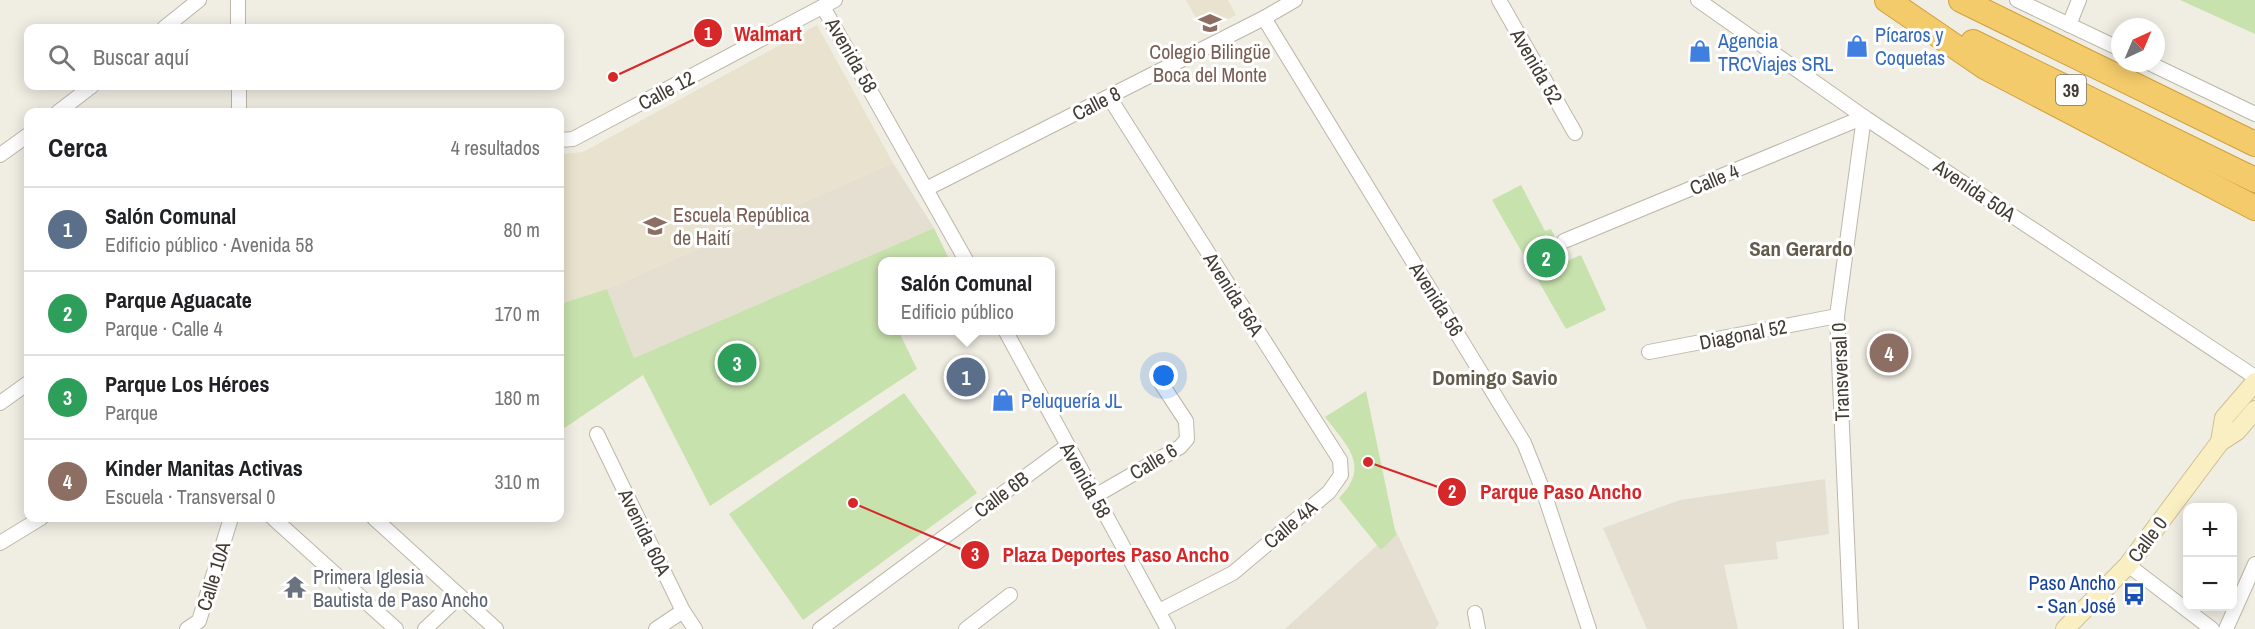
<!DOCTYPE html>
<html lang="es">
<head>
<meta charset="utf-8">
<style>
  :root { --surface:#fff; --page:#f2f2f2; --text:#202124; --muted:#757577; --line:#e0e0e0; --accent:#ea4720 }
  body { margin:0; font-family:"Archivo Narrow",sans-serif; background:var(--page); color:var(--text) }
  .controls { position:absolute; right:18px; bottom:18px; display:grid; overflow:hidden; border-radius:12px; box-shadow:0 3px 15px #0003 }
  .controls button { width:54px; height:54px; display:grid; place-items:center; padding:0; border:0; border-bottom:2px solid var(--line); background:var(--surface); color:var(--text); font:30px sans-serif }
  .compass { position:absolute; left:2111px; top:18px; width:54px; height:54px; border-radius:50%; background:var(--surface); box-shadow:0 3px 15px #0003; rotate:44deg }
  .you { position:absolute; left:1164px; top:376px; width:21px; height:21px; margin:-15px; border:4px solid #fff; border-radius:50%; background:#1a73e8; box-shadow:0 0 0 9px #1a73e833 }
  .badge { display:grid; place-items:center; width:39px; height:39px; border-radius:50%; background:var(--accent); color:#fff; font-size:20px; font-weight:700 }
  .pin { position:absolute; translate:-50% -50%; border:3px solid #fff; box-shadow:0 2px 6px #0006 }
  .popup { position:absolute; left:878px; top:257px; width:177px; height:78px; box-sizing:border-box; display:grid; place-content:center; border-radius:12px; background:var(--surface); filter:drop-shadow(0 2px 4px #0005); font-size:20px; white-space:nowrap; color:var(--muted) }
  .popup b { font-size:22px; color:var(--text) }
  .popup::after { content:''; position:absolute; left:50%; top:100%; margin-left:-12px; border:12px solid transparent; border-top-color:var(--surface) }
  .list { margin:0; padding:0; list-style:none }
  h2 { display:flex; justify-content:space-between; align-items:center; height:78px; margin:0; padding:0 24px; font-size:26px }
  h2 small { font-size:20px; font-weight:400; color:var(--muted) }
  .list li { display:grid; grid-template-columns:39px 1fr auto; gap:18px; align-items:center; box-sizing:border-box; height:84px; padding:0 24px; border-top:2px solid var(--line) }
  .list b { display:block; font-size:22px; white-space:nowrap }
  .list p { margin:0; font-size:20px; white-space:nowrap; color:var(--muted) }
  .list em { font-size:20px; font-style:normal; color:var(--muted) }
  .icon { flex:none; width:33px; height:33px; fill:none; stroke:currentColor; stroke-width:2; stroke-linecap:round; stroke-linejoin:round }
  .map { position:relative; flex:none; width:2255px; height:629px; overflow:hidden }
  .search { position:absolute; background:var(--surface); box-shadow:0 3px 15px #0003; left:24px; top:24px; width:540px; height:66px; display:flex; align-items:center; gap:15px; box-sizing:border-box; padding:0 21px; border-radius:12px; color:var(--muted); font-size:22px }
  .panel { position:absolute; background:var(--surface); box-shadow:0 3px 15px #0003; left:24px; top:108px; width:540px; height:414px; border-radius:12px }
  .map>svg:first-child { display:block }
  .residential { fill:#e4dfd1 }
  .education { fill:#e8e2ce }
  .green { fill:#c8e2ae }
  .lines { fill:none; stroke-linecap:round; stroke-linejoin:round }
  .street-casing { stroke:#bdb7a9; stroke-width:16 }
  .secondary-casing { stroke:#cdc096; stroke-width:20 }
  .highway-casing { stroke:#d1a03c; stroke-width:26 }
  .street { stroke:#fff; stroke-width:14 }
  .secondary { stroke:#faefc3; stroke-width:18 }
  .highway { stroke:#f3cb6b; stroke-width:24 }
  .labels { text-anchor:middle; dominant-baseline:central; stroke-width:6; stroke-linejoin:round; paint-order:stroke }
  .shield { fill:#fff; stroke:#7a7671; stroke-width:1.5 }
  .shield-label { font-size:18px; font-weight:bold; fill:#413c34 }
  .shop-label { font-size:20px; fill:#366cbe; stroke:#fff; text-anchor:start }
  .education-label { font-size:20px; fill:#785e54; stroke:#fff }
  .street-label { font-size:20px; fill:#413c34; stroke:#fff }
  .worship-label { font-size:20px; fill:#5b616d; stroke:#fff; text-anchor:start }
  .transit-label { font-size:20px; fill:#164399; stroke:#fff; text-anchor:end }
  .neighbourhood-label { font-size:21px; font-weight:bold; fill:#635b4c; stroke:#fff }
  .leader { fill:none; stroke:#d62828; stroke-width:2 }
  .callout-dot { fill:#d62828; stroke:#fff; stroke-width:2 }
  .mark-label { font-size:18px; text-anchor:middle; font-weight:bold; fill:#fff }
  .callout-label { font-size:21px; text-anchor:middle; font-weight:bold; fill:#d62828; stroke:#fff; stroke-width:6; stroke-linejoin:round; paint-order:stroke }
</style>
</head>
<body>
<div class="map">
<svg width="2255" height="629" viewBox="0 0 2255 629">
  <rect width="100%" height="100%" fill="#f0ede3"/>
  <g class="residential">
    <polygon points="893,163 934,228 634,358 607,289"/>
    <polygon points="1825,479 1829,534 1776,542 1778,559 1724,565 1738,629 1647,629 1603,528 1680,500"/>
    <polygon points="1395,529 1439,624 1435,629 1285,629"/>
  </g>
  <g class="education">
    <polygon points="1186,0 1228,0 1236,15 1204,32"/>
    <polygon points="817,25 893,163 607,289 560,304 560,154 583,152"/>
    <polygon points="1878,332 1912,354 1900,375 1866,352"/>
  </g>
  <g class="green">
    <polygon points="2180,0 2255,0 2255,34"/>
    <polygon points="1521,185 1545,231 1551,229 1567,261 1581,255 1606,310 1566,329 1492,200"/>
    <polygon points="934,228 950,261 882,262 882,330 907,331 900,334 917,369 710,506 643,375 560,431 560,304 607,289 634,358"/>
    <path d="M1366,391L1396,535L1381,550L1339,498C1371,466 1347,446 1325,417Z"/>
    <polygon points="904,393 977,493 803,620 729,514"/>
  </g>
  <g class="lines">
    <g class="street-casing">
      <g id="street">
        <polyline points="238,0 238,28"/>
        <polyline points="1499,0 1575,133"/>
        <polyline points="1698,0 1864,117 2255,377"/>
        <polyline points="2017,0 2120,49"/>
        <polyline points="823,7 967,262"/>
        <polyline points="1264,18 1524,443 1544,493 1589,629"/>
        <polyline points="2069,25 2079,0"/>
        <polyline points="164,28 199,0"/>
        <polyline points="2149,63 2255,114"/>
        <polyline points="239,86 239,112"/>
        <polyline points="1109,97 1340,460 1341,475 1329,492 1233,573 1159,611"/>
        <polyline points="58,112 92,86"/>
        <polyline points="560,140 573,139 835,0"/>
        <polyline points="0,155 28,135"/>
        <polyline points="928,188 1264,18 1295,0"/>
        <polyline points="1564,241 1864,117"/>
        <polyline points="1005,330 1168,629"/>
        <polyline points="1649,352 1837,316"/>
        <polyline points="0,403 28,383"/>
        <polyline points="597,434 683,611 695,629"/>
        <polyline points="1095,496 1180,447 1187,439 1186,421 1161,383"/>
        <polyline points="273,518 396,629"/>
        <polyline points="374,518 496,629"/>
        <polyline points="0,543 41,518"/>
        <polyline points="2128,565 2212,629"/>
        <polyline points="1475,613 1478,629"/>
        <polyline points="187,629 199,621 231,518"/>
        <polyline points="425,629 460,596"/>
        <polyline points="656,629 683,611"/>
        <polyline points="820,629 1067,446"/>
        <polyline points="966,629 1010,595"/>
        <polyline points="1851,629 1837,316 1864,117"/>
        <polyline points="2226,629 2255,564"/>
      </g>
    </g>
    <g class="secondary-casing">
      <g id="secondary">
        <polyline points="2220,442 2224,418 2255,382"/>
        <polyline points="2065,629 2128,565 2220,442 2237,431 2255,410"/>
      </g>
    </g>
    <g class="highway-casing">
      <g id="highway">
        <polyline points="1887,0 1985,67 2255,208"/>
        <polyline points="1961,0 2255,144"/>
        <polyline points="1973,42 2255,180"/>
      </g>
    </g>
    <use href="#street" class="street"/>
    <use href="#secondary" class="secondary"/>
    <use href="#highway" class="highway"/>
  </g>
  <defs>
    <g id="school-bare" transform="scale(1.8)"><path d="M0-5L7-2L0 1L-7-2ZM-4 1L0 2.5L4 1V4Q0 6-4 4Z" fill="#8d6e63" stroke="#fff" stroke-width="2.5" paint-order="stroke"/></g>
    <g id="shop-bare" transform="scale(1.8)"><path d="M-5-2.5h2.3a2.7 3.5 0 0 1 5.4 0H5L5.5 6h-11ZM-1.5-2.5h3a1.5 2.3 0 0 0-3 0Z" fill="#3f7fe0" stroke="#fff" stroke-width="2.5" paint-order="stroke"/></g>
    <g id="temple-bare" transform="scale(1.8)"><path d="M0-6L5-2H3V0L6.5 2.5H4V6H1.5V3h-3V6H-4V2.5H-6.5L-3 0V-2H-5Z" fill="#6b7280" stroke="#fff" stroke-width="2.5" paint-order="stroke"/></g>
    <g id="bus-bare" transform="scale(1.8)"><path d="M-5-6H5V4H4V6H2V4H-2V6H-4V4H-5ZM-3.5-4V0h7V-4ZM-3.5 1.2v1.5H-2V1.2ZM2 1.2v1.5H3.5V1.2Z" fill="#1a4fb4" stroke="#fff" stroke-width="2.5" paint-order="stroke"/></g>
  </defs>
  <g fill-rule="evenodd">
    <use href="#school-bare" x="1210" y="23"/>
    <use href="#shop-bare" x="1857" y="46"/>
    <use href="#shop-bare" x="1700" y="51"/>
    <use href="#school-bare" x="655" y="226"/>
    <use href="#shop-bare" x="1003" y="400"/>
    <use href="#temple-bare" x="295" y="587"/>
    <use href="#bus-bare" x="2134" y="594"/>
  </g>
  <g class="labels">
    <rect class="shield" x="2056" y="75" width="30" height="30" rx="4.5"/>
    <g class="shield-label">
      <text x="2071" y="90">39</text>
    </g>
    <g class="shop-label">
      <text x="1875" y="34">Pícaros y<tspan x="1875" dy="23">Coquetas</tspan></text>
      <text x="1718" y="40">Agencia<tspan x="1718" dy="23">TRCViajes SRL</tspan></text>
      <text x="1021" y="400">Peluquería JL</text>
    </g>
    <g class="education-label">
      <text x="1210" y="51">Colegio Bilingüe<tspan x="1210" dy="23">Boca del Monte</tspan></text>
      <text x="673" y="214" text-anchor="start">Escuela República<tspan x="673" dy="23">de Haití</tspan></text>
    </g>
    <g class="street-label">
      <text transform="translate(852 55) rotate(60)">Avenida 58</text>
      <text transform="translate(1537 66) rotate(60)">Avenida 52</text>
      <text transform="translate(666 90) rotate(-28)">Calle 12</text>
      <text transform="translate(1096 103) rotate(-27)">Calle 8</text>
      <text transform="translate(1714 179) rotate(-22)">Calle 4</text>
      <text transform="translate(1975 190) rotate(34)">Avenida 50A</text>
      <text transform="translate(1234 294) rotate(58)">Avenida 56A</text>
      <text transform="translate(1437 299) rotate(58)">Avenida 56</text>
      <text transform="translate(1743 334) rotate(-11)">Diagonal 52</text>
      <text transform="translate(1840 372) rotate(-92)">Transversal 0</text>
      <text transform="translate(1153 461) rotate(-31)">Calle 6</text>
      <text transform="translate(1086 480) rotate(61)">Avenida 58</text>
      <text transform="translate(1001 494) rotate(-37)">Calle 6B</text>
      <text transform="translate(1290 524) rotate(-40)">Calle 4A</text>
      <text transform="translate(645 532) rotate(64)">Avenida 60A</text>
      <text transform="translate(2147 539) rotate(-53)">Calle 0</text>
      <text transform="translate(213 576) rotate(-73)">Calle 10A</text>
    </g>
    <g class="worship-label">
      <text x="313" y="576">Primera Iglesia<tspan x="313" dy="23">Bautista de Paso Ancho</tspan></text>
    </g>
    <g class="transit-label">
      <text x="2116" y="582">Paso Ancho<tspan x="2116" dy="23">- San José</tspan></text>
    </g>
    <g class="neighbourhood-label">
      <text x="1801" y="248">San Gerardo</text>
      <text x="1495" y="377">Domingo Savio</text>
    </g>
  </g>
  <path class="leader" d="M613 77L708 33M1368 462L1452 492M853 503L975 555"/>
  <g class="callout-dot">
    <circle cx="613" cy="77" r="6"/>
    <circle cx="1368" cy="462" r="6"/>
    <circle cx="853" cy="503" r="6"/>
    <circle cx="708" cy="33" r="15"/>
    <circle cx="1452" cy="492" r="15"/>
    <circle cx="975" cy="555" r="15"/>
  </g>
  <g class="mark-label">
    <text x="708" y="40">1</text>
    <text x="1452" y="498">2</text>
    <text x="975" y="561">3</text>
  </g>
  <g class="callout-label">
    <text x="768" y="41">Walmart</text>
    <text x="1561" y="499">Parque Paso Ancho</text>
    <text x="1116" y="562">Plaza Deportes Paso Ancho</text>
  </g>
</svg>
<div class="controls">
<button>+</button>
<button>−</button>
</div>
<svg class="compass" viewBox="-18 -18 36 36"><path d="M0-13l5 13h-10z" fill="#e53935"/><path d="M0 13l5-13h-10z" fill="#757577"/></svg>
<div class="you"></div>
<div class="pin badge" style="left:966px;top:377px;background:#5c6f8a">1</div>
<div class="popup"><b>Salón Comunal</b>Edificio público</div>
<div class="pin badge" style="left:1546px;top:258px;background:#2e9e5b">2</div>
<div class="pin badge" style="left:737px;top:363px;background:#2e9e5b">3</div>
<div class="pin badge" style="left:1889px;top:353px;background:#8d6e63">4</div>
<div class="search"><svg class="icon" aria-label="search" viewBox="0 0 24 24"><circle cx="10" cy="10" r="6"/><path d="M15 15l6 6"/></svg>Buscar aquí</div>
<section class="panel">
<h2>Cerca<small>4 resultados</small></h2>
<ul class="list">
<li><span class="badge" style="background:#5c6f8a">1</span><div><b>Salón Comunal</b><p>Edificio público · Avenida 58</p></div><em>80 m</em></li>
<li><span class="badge" style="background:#2e9e5b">2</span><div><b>Parque Aguacate</b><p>Parque · Calle 4</p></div><em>170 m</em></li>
<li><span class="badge" style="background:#2e9e5b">3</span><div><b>Parque Los Héroes</b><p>Parque</p></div><em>180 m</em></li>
<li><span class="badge" style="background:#8d6e63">4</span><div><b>Kinder Manitas Activas</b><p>Escuela · Transversal 0</p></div><em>310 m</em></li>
</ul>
</section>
</div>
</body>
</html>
